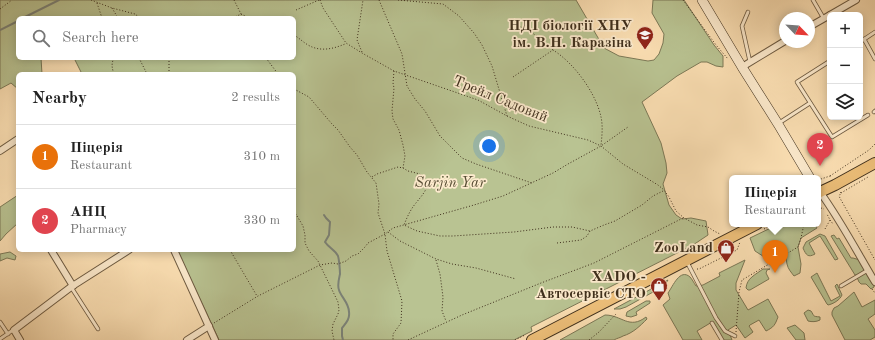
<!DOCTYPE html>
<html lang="en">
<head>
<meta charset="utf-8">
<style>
  :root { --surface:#fff; --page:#f2f2f2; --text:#222; --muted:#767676; --line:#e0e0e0; --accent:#8f2418 }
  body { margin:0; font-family:"Old Standard TT",serif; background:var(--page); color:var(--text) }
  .controls { position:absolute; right:12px; top:12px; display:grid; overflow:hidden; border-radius:6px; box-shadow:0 2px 10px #0003 }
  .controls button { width:36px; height:36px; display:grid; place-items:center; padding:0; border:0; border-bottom:1px solid var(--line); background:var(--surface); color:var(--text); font:20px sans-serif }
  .compass { position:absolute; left:779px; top:12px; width:36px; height:36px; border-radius:50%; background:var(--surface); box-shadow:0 2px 10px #0003; rotate:115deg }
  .you { position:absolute; left:489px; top:146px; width:14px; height:14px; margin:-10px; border:3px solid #fff; border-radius:50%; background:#1a73e8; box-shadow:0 0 0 6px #1a73e833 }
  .badge { display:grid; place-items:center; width:26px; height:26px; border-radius:50%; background:var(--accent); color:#fff; font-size:13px; font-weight:700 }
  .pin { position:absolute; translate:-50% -33px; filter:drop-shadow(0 1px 2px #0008) }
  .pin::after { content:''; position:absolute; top:21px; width:14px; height:12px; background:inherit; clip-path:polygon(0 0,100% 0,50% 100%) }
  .popup { position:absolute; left:729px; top:175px; width:92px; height:52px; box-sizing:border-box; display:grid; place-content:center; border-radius:6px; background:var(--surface); filter:drop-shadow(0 1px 3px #0005); font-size:13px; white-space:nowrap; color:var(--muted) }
  .popup b { font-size:15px; color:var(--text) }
  .popup::after { content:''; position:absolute; left:50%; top:100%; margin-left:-8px; border:8px solid transparent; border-top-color:var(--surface) }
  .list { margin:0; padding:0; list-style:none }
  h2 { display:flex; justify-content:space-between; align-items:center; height:52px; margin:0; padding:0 16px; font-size:17px }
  h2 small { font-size:13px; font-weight:400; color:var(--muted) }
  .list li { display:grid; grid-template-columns:26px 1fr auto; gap:12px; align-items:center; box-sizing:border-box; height:64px; padding:0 16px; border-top:1px solid var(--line) }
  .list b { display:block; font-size:15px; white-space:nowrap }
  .list p { margin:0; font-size:13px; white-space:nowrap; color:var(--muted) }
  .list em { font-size:13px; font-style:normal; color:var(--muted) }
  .icon { flex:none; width:22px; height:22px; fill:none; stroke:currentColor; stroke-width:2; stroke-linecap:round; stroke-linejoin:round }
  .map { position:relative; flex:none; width:875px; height:340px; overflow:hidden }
  .search { position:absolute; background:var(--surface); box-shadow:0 2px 10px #0003; left:16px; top:16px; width:280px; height:44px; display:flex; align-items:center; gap:10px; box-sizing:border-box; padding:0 14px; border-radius:6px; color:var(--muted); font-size:15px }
  .panel { position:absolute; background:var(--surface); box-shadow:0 2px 10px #0003; left:16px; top:72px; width:280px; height:180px; border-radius:6px }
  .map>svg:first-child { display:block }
  .green { fill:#b9c392; stroke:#7c7957 }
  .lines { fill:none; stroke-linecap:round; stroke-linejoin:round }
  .stream { stroke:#7b8379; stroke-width:2 }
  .lane-casing { stroke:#6e5b42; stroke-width:4.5 }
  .street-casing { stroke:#6e5b42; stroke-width:8 }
  .secondary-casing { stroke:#3f2f1c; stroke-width:10 }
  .primary-casing { stroke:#3f2f1c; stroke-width:12 }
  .path { stroke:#3f2f1c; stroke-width:1; stroke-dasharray:1 2; stroke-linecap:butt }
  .lane { stroke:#fdebce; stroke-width:3 }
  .street { stroke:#fdebce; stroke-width:6 }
  .secondary { stroke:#fdebce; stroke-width:9 }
  .primary { stroke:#eec07a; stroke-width:10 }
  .labels { text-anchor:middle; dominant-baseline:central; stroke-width:3.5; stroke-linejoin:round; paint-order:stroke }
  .poi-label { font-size:15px; font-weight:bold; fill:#3f2f1c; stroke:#fdebce; text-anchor:end }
  .street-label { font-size:15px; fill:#3f2f1c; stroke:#fdebce }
  .park-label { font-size:15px; font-style:italic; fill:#574d34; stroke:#fdebce }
</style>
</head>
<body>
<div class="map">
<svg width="875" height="340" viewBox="0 0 875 340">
  <rect width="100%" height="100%" fill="#fce0b4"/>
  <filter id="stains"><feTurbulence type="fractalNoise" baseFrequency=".005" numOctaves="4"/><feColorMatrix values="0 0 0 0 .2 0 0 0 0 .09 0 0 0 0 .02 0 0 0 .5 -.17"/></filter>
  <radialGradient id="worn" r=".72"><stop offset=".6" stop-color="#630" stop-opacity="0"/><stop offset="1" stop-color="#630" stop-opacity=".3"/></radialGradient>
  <g class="green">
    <polygon points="0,0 576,0 604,48 619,56 648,61 654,60 659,54 663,43 664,34 652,13 653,0 684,0 714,45 723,56 723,67 716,66 707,62 701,62 677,76 642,102 661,143 666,163 667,173 663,184 669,205 676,215 682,219 691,218 706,221 708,235 693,245 677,253 531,327 532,331 514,340 219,340 177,250 294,250 294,74 82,74 74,58 294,58 294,18 18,18 18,58 41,58 42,74 18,74 18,89 11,83 0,89"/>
    <polygon points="18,195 18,223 6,234 0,241 0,207"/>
    <path d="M779,224H815L817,228L801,238L798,247L801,264L800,273L794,276C791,272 788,269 787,264C786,260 786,257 785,253L766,258L755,251L750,238Z"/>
    <path d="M820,234L825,236L838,259L835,260L820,236L809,243L815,254C808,258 806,255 803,248L806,242Z"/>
    <polygon points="834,235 837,239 839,238 851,258 853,258 860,260 874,283 874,287 871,289 866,284 861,284 859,282 856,275 855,275 831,236"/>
    <polygon points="10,252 16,256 15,260 7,258 0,261 0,254"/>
    <path d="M745,260L736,283V290L748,310L768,299L778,317C775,325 774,327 766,331L759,320L750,325L749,326L753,332L745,338L736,325L728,330L732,340H722L712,322L697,331L702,340H683L663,305L670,299L668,293C673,286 680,268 690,277C692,279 694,283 696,286L703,285L720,276L719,273Z"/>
    <path d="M763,269H770L767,270L766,273L769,279L750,290H748L746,288C747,278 755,275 763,269Z"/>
    <path d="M817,273L831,301L840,296L835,286L837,284L842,295C840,300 833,304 828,305L827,304L811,277Z"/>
    <polygon points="668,280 664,286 626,307 620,309 614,309"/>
    <polygon points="854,292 862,307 875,300 875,314 868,319 875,330 875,337 870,340 845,340 832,315 832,312 834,308 838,306"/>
    <polygon points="646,301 650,301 650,303 636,312 637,315 631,317 626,316 627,312"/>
    <path d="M808,310L811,311C815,317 812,316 820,317V320C816,322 812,322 808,321L804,313Z"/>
    <path d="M605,315C622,315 629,330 646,317L647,319C640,326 633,333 623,336C620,338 617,338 614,340H560Z"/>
    <polygon points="795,325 804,333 805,340 796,340 787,328"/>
  </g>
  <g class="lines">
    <g class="stream">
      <polyline points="23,18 59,0"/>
      <polyline points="0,30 18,21"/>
      <path d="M324,215L326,218L330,222L329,235L325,242C329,248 335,250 338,256C339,259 340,270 340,274C339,279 337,285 339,290C341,297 349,303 349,312C350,319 346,323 342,328V336L343,340"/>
    </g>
    <g class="lane-casing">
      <g id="lane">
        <polyline points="813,0 824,19"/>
        <polyline points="748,12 742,26 750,62"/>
        <polyline points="864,39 875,59"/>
        <polyline points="860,42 875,32"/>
        <polyline points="830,61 797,82 832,137 868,115"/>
        <polyline points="874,112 875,111"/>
        <polyline points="779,123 810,103"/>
        <polyline points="687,262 716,318 725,331 735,336"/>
        <polyline points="841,286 868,270"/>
        <polyline points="71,287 98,329"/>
        <polyline points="0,322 8,334"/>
        <polyline points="712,323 722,340"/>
        <polyline points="0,339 13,330"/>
      </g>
    </g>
    <g class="street-casing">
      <g id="street">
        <polyline points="830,15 856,0"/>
        <polyline points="809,27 830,15"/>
        <polyline points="742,67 785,41"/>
        <polyline points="0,151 18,139"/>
        <path d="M820,192C841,221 857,252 875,282"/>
        <polyline points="51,250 73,286"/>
        <polyline points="174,250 215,340"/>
        <polyline points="20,340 14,330 71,287 129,250"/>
        <polyline points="187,340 209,326"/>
      </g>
    </g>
    <g class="secondary-casing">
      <polyline id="secondary" points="702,0 742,67 778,124 810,178"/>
    </g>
    <g class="primary-casing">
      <g id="primary">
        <polyline points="818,193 835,185 875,163"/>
        <polyline points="532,340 757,224"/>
      </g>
    </g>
    <g class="path">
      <polyline points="91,0 112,8 135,14 140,18"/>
      <polyline points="234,0 243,18"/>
      <polyline points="320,0 323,8 346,43 362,53 394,71 478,100 507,116 529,126 588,140 601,146 623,164 658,185 664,190 669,197 676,211 684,218 697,225 708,227 714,231 720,234"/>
      <polyline points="379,0 402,54 407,86 415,99 425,111 440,136 462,158 476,164 532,183"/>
      <polyline points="398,0 443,4 459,16 466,24 474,33 482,45 492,66 507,116"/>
      <polyline points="683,0 716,45 728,59"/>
      <polyline points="97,3 102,18"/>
      <polyline points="112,8 118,18"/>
      <polyline points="0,9 12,0"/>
      <polyline points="296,10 319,0"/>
      <polyline points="233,18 241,14 249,18"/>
      <path d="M515,24C531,32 541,37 553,50"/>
      <path d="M294,35C299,38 303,42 308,45C320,52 333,49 345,44"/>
      <polyline points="362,52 357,40 363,0"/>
      <path d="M114,58C111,64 112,68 114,74"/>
      <polyline points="139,58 147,74"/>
      <polyline points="169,58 169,74"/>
      <polyline points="266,58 278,74"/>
      <polyline points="394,71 393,83 394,88 392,111 393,119 399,130 403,145 405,156 403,168"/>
      <path d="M513,77L553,50C574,63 596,93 601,117C603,126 602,136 601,145"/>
      <polyline points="294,89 309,97 332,124 338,130 350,147 357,155 367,172 376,183 379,204 378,213 385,234 386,243 387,251 402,301 401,323 393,334 393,340"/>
      <polyline points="830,176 869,150 875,144"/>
      <polyline points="372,177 377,174 398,167 403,168 408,171 420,174 428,182"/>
      <polyline points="818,178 821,179 830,176 831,177"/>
      <path d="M428,182C427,193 416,201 411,210C408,215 406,220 404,225L417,231L440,236H453L514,232L553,227H572L590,231"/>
      <polyline points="428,182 439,179 451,183"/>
      <polyline points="840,192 841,193 839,196 841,200 875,260"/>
      <polyline points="841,193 868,177"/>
      <polyline points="818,207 824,209"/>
      <polyline points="294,211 303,226 305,235 305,243 309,251 318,261 338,302 339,310 338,314 333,324 332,331 334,340"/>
      <polyline points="830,220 833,224"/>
      <polyline points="764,229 775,224"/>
      <polyline points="825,229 830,220 827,214"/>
      <polyline points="388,232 400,241 436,259 452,264 476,268 516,279"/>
      <polyline points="557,243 581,240 587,236 590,231 604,225 615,221 642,205 653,196 663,191"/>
      <polyline points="230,250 257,296"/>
      <polyline points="436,260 440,274 443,297 442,311 446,321"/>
      <polyline points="697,269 699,269 737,250 740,242"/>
      <polyline points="872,289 875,293"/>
      <polyline points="214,323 258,296 320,265 332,263 338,264 346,261 352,256 358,254 365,247 368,243 385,234 393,228 474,205 503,196 553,173 568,164 601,146 628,127"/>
      <polyline points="736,332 739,292 742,280 798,247 801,238 804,224"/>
      <polyline points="408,340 462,315 541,283 594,263 683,218"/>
      <polyline points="515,340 525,335"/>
      <polyline points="589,340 599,332 616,314"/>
    </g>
    <use href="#lane" class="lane"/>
    <use href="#street" class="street"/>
    <use href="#secondary" class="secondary"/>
    <use href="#primary" class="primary"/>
  </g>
  <defs>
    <g id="university-pin" transform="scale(0.9)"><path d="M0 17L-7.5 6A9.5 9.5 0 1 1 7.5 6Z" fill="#8f2418" stroke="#fdebce"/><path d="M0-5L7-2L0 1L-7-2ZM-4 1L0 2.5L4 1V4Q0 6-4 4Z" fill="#fff"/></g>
    <g id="shop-pin" transform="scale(0.9)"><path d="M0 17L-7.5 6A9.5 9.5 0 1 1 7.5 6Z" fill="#8f2418" stroke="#fdebce"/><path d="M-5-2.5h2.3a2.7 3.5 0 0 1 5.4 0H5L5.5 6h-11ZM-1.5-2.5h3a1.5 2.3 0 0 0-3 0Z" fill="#fff"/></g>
  </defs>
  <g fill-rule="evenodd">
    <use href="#university-pin" x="645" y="35"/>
    <use href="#shop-pin" x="726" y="248"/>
    <use href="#shop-pin" x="659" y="286"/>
  </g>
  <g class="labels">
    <g class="poi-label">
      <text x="632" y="26">НДІ біології ХНУ<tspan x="632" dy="17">ім. В.Н. Каразіна</tspan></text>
      <text x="713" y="248">ZooLand</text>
      <text x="646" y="277">XADO -<tspan x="646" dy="17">Автосервіс СТО</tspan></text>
    </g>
    <g class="street-label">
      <text transform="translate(500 100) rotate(22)">Трейл Садовий</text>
    </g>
    <g class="park-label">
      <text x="450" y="183">Sarjin Yar</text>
    </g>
  </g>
  <rect width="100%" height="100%" filter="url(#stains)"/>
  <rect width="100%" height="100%" fill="url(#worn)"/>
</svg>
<div class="controls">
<button>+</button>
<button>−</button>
<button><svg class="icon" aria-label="layers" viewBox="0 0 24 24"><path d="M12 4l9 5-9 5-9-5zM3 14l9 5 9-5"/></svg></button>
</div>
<svg class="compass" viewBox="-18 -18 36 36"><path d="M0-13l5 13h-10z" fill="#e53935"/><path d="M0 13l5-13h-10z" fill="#767676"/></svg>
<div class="you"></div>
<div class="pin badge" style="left:775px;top:273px;background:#e8710a">1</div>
<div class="popup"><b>Піцерія</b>Restaurant</div>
<div class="pin badge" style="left:820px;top:166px;background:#e0444e">2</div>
<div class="search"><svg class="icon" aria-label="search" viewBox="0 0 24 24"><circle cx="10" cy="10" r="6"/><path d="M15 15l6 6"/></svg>Search here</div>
<section class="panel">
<h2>Nearby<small>2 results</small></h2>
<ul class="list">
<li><span class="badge" style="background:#e8710a">1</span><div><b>Піцерія</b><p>Restaurant</p></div><em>310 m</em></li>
<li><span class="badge" style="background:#e0444e">2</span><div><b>АНЦ</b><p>Pharmacy</p></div><em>330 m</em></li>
</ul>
</section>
</div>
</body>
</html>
